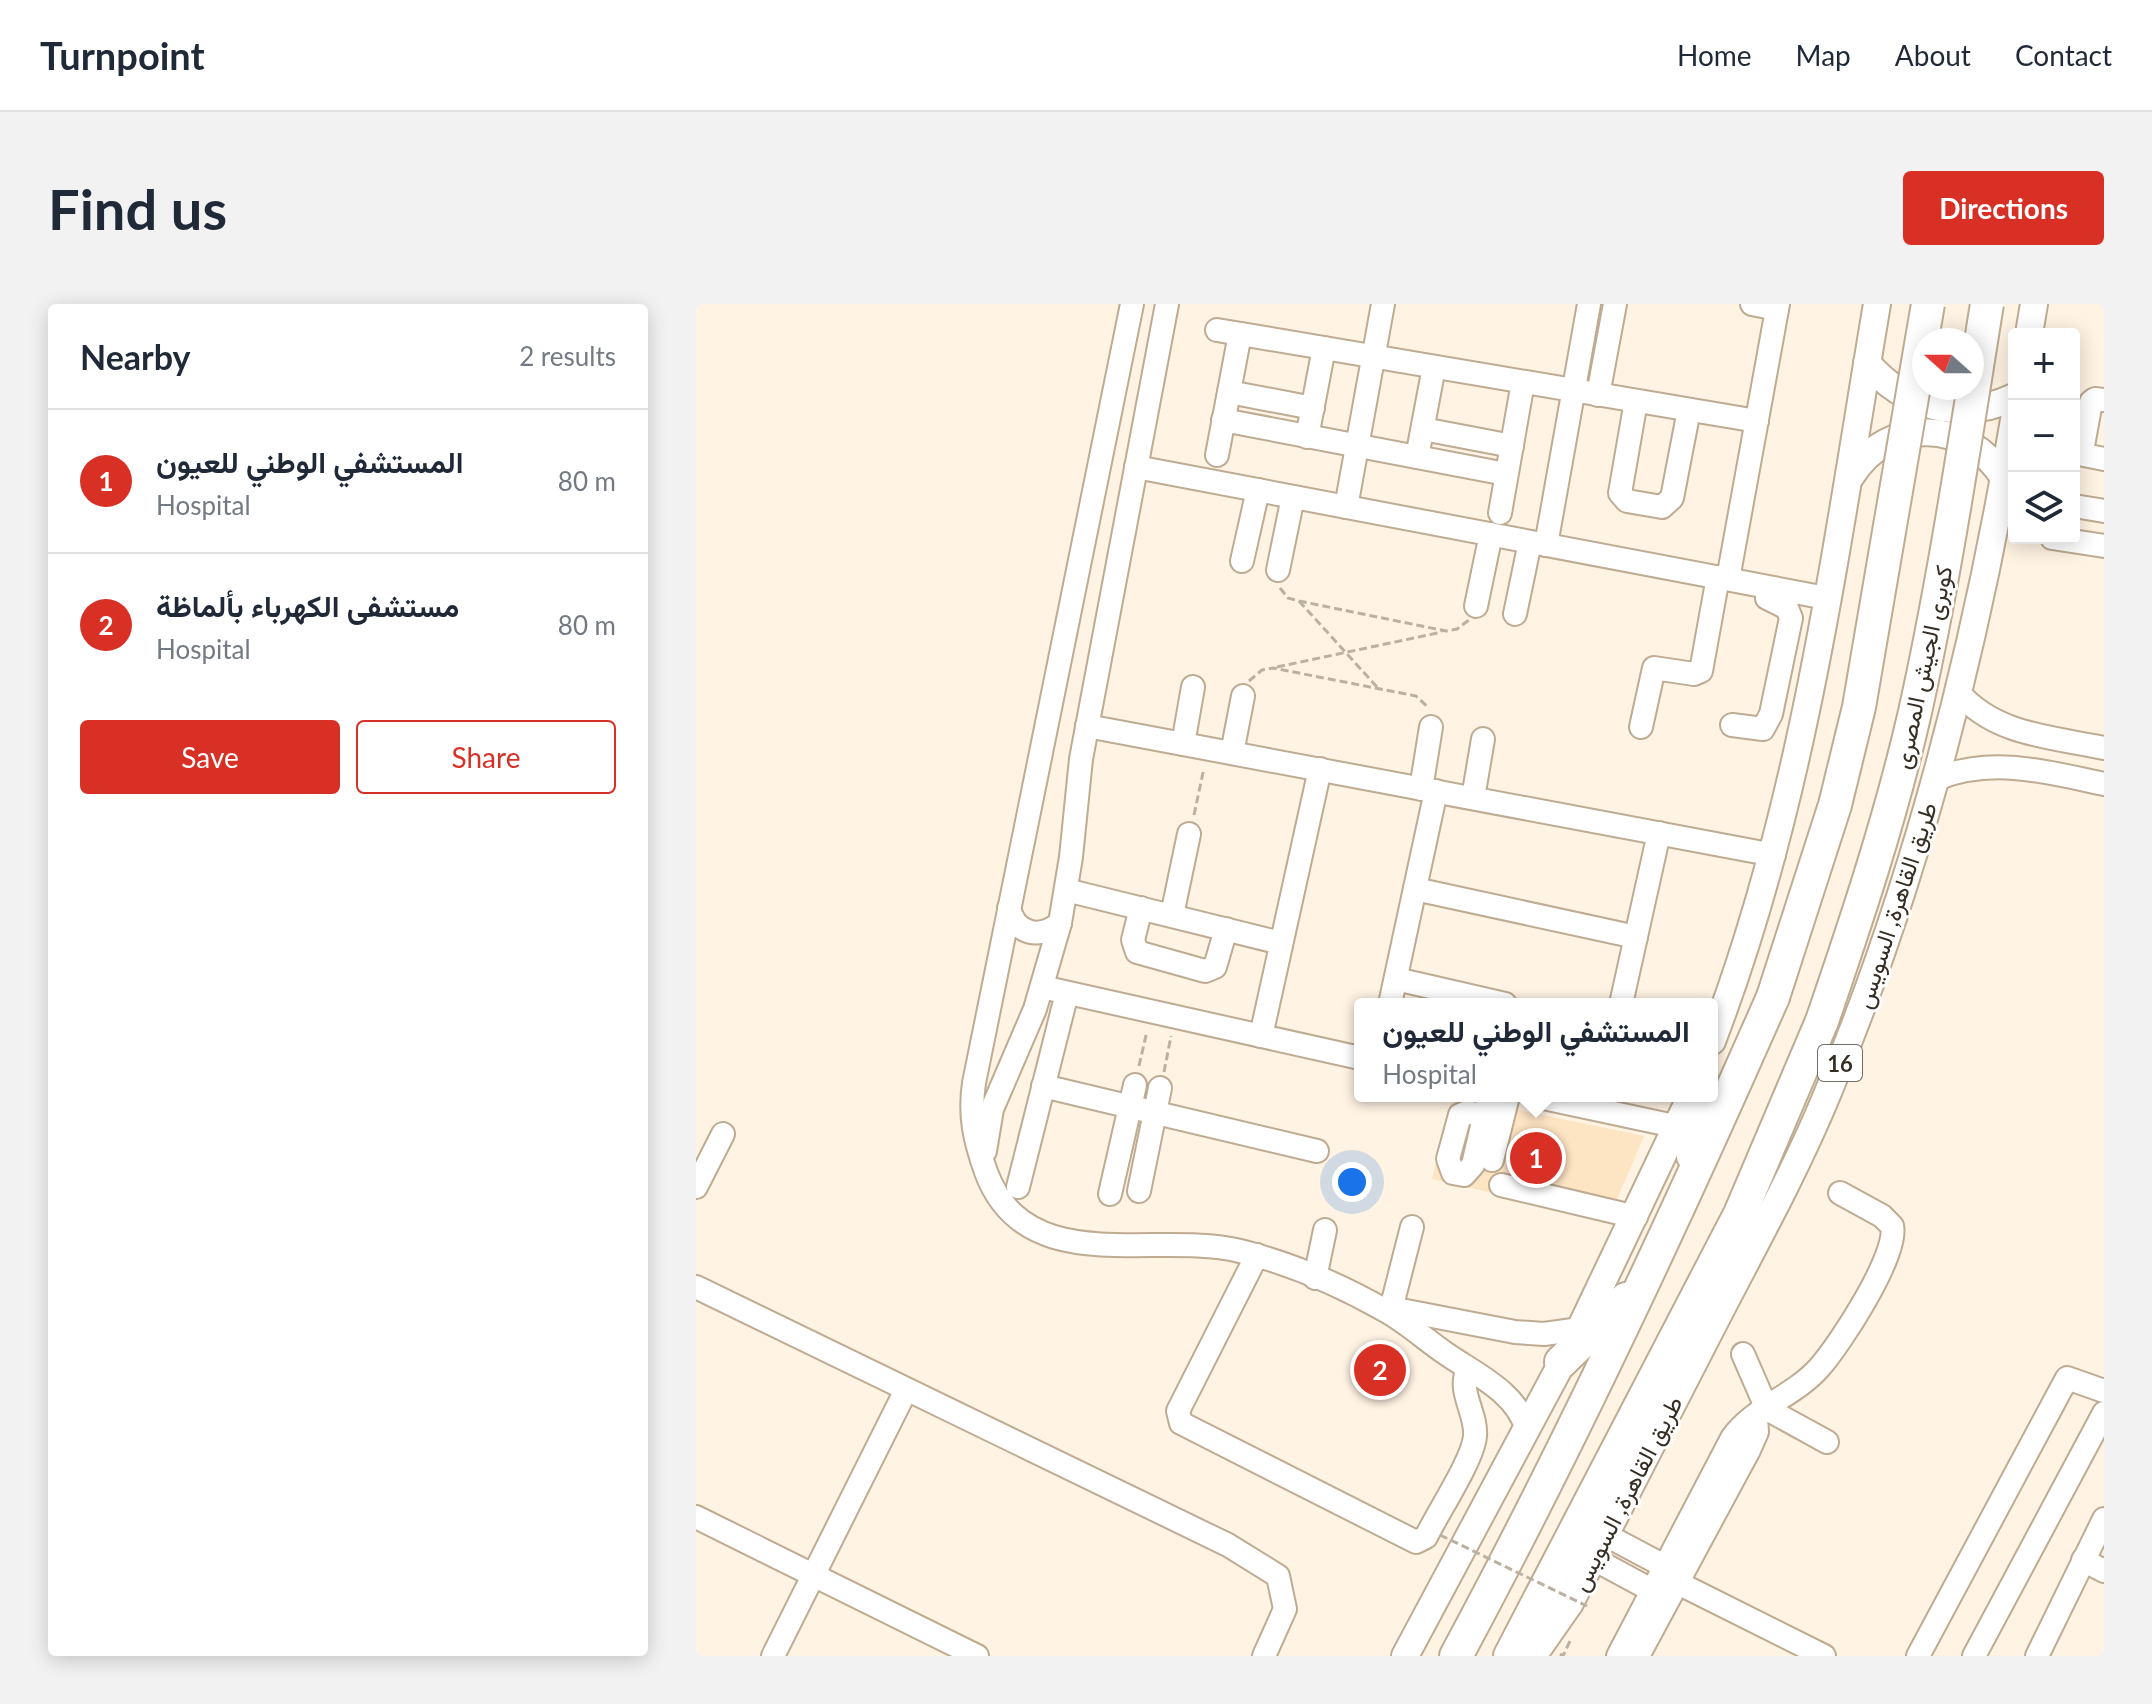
<!DOCTYPE html>
<html lang="en">
<head>
<meta charset="utf-8">
<style>
  :root { --surface:#fff; --page:#f2f2f3; --text:#1f2937; --muted:#747a83; --line:#e0e1e3; --accent:#d93025 }
  body { margin:0; font-family:Lato,Vazirmatn,sans-serif; background:var(--page); color:var(--text) }
  .controls { position:absolute; right:24px; top:24px; display:grid; overflow:hidden; border-radius:8px; box-shadow:0 4px 20px #0003 }
  .controls button { width:72px; height:72px; display:grid; place-items:center; padding:0; border:0; border-bottom:2px solid var(--line); background:var(--surface); color:var(--text); font:40px sans-serif }
  .compass { position:absolute; left:1216px; top:24px; width:72px; height:72px; border-radius:50%; background:var(--surface); box-shadow:0 4px 20px #0003; rotate:291deg }
  .you { position:absolute; left:656px; top:878px; width:28px; height:28px; margin:-20px; border:6px solid #fff; border-radius:50%; background:#1a73e8; box-shadow:0 0 0 12px #1a73e833 }
  .badge { display:grid; place-items:center; width:52px; height:52px; border-radius:50%; background:var(--accent); color:#fff; font-size:26px; font-weight:700 }
  .pin { position:absolute; translate:-50% -50%; border:4px solid #fff; box-shadow:0 2px 8px #0006 }
  .popup { position:absolute; left:658px; top:694px; width:364px; height:104px; box-sizing:border-box; display:grid; place-content:center; border-radius:8px; background:var(--surface); filter:drop-shadow(0 2px 6px #0005); font-size:26px; white-space:nowrap; color:var(--muted) }
  .popup b { font-size:30px; color:var(--text) }
  .popup::after { content:''; position:absolute; left:50%; top:100%; margin-left:-16px; border:16px solid transparent; border-top-color:var(--surface) }
  .list { margin:0; padding:0; list-style:none }
  h2 { display:flex; justify-content:space-between; align-items:center; height:104px; margin:0; padding:0 32px; font-size:34px }
  h2 small { font-size:26px; font-weight:400; color:var(--muted) }
  .list li { display:grid; grid-template-columns:52px 1fr auto; gap:24px; align-items:center; box-sizing:border-box; height:144px; padding:0 32px; border-top:2px solid var(--line) }
  .list b { display:block; font-size:30px; white-space:nowrap }
  .list p { margin:0; font-size:26px; white-space:nowrap; color:var(--muted) }
  .list em { font-size:26px; font-style:normal; color:var(--muted) }
  .actions { display:flex; gap:16px; padding:24px 32px }
  .actions a { flex:1; padding:18px 0; border:2px solid var(--accent); border-radius:8px; text-align:center; font-size:28px; color:var(--accent) }
  .actions .main { background:var(--accent); color:#fff }
  .icon { flex:none; width:44px; height:44px; fill:none; stroke:currentColor; stroke-width:2; stroke-linecap:round; stroke-linejoin:round }
  .map { position:relative; flex:none; width:1408px; height:1352px; overflow:hidden; border-radius:8px }
  header { display:flex; align-items:center; gap:48px; box-sizing:border-box; height:112px; padding:0 40px; background:var(--surface); border-bottom:2px solid var(--line) }
  header strong { font-size:38px }
  nav { display:flex; gap:44px; margin-inline-start:auto; font-size:28px }
  .intro { display:flex; align-items:center; justify-content:space-between; box-sizing:border-box; height:192px; padding:0 48px }
  h1 { margin:0; font-size:56px }
  .button { padding:20px 36px; border-radius:8px; background:var(--accent); color:#fff; font-size:28px; font-weight:700 }
  main { display:flex; gap:48px; padding:0 48px }
  aside { flex:1; background:var(--surface); border-radius:8px; box-shadow:0 4px 20px #0003 }
  .map>svg:first-child { display:block }
  .built { fill:#fde4c3 }
  .lines { fill:none; stroke-linecap:round; stroke-linejoin:round }
  .minor-casing { stroke:#beab92; stroke-width:26 }
  .major-casing { stroke:#beab92; stroke-width:30 }
  .highway-casing { stroke:#beab92; stroke-width:36 }
  .path { stroke:#bbb0a2; stroke-width:3; stroke-dasharray:8 4; stroke-linecap:butt }
  .minor { stroke:#fff; stroke-width:22 }
  .major { stroke:#fff; stroke-width:26 }
  .highway { stroke:#fff; stroke-width:32 }
  .highway-bridge-casing { stroke:#beab92; stroke-width:36; stroke-linecap:butt }
  .path-bridge { stroke:#bbb0a2; stroke-width:3; stroke-dasharray:8 4; stroke-linecap:butt }
  .highway-bridge { stroke:#fff; stroke-width:32 }
  .labels { text-anchor:middle; dominant-baseline:central; stroke-width:6; stroke-linejoin:round; paint-order:stroke }
  .shield { fill:#fff; stroke:#726d66; stroke-width:2 }
  .shield-label { font-size:22px; font-weight:bold; fill:#362e24 }
  .street-label { font-size:24px; fill:#362e24; stroke:#fff }
</style>
</head>
<body>
<header>
<strong>Turnpoint</strong>
<nav><a>Home</a><a>Map</a><a>About</a><a>Contact</a></nav>
</header>
<div class="intro"><h1>Find us</h1><a class="button">Directions</a></div>
<main>
<aside>
<h2>Nearby<small>2 results</small></h2>
<ul class="list">
<li><span class="badge">1</span><div><b>المستشفي الوطني للعيون</b><p>Hospital</p></div><em>80 m</em></li>
<li><span class="badge">2</span><div><b>مستشفى الكهرباء بألماظة</b><p>Hospital</p></div><em>80 m</em></li>
</ul>
<div class="actions"><a class="main">Save</a><a>Share</a></div>
</aside>
<div class="map">
<svg width="1408" height="1352" viewBox="0 0 1408 1352">
  <rect width="100%" height="100%" fill="#fff3e3"/>
  <polygon class="built" points="756,792 948,832 912,916 736,875"/>
  <g class="lines">
    <g class="minor-casing">
      <g id="minor">
        <path d="M436,0L278,779C273,812 279,837 290,868C330,976 458,926 544,947C593,959 646,982 690,1007C710,1018 730,1036 749,1049C779,1070 821,1088 831,1126"/>
        <polyline points="1056,0 1081,5"/>
        <polyline points="521,26 1061,117"/>
        <polyline points="533,88 617,104"/>
        <polyline points="902,91 919,0"/>
        <polyline points="1408,96 1399,95 1395,98 1386,147 1388,151 1408,155"/>
        <polyline points="940,97 924,189 931,197 966,203 976,194 993,106"/>
        <polyline points="527,116 810,170"/>
        <polyline points="727,125 816,142"/>
        <polyline points="611,133 628,44"/>
        <polyline points="521,151 544,30"/>
        <polyline points="721,153 738,63"/>
        <polyline points="440,163 1130,294"/>
        <polyline points="1378,202 1408,207"/>
        <polyline points="650,203 687,0"/>
        <polyline points="804,209 827,78"/>
        <polyline points="1356,234 1408,242"/>
        <polyline points="850,241 893,0"/>
        <polyline points="546,257 562,186"/>
        <polyline points="582,266 597,193"/>
        <polyline points="1032,275 1082,0"/>
        <polyline points="780,302 795,230"/>
        <polyline points="819,310 834,238"/>
        <path d="M1262,388C1299,431 1355,433 1408,444"/>
        <polyline points="1036,421 1067,425 1075,410 1095,314 1091,304 1071,294 1072,284"/>
        <polyline points="391,422 1078,551"/>
        <polyline points="945,423 958,364 998,370 1005,367 1022,273"/>
        <polyline points="487,440 497,383"/>
        <polyline points="536,449 547,392"/>
        <path d="M1240,475C1296,452 1351,468 1408,480"/>
        <polyline points="725,485 735,423"/>
        <polyline points="777,494 787,435"/>
        <polyline points="719,585 940,633"/>
        <polyline points="370,586 585,639"/>
        <path d="M313,604C319,630 344,636 364,619"/>
        <polyline points="445,604 437,636 441,648 509,667 519,663 530,625"/>
        <polyline points="476,611 493,530"/>
        <polyline points="700,675 809,700"/>
        <polyline points="346,683 664,754"/>
        <polyline points="694,700 740,487"/>
        <polyline points="925,700 963,529"/>
        <polyline points="565,732 624,465"/>
        <polyline points="347,782 621,847"/>
        <polyline points="838,792 983,823"/>
        <polyline points="788,812 771,808 764,811 752,855 757,869 768,871 777,861 793,792"/>
        <polyline points="289,847 296,805 339,705 364,619 375,553 385,455 471,0"/>
        <polyline points="796,856 812,792"/>
        <polyline points="805,881 940,913"/>
        <polyline points="0,883 27,830"/>
        <polyline points="322,883 371,689"/>
        <polyline points="443,887 464,784"/>
        <polyline points="414,890 439,781"/>
        <path d="M561,951L482,1107L485,1119L720,1238L730,1233C742,1208 777,1156 779,1132C781,1109 761,1087 772,1065"/>
        <polyline points="619,974 629,926"/>
        <polyline points="0,983 532,1241 582,1272 589,1305 568,1352"/>
        <polyline points="694,1009 705,1006 819,1028 848,1030 884,1025"/>
        <polyline points="694,1009 716,923"/>
        <polyline points="1047,1050 1071,1105 1131,1138"/>
        <polyline points="0,1213 281,1352"/>
        <polyline points="908,1230 970,1263"/>
        <polyline points="896,1254 957,1287"/>
        <polyline points="1387,1256 1408,1267"/>
        <polyline points="970,1273 1128,1352"/>
        <polyline points="77,1352 209,1088"/>
        <path d="M922,1352L1036,1134C1057,1104 1098,1092 1123,1064C1143,1042 1203,950 1196,922L1186,912L1144,889"/>
        <polyline points="942,1352 1053,1146 1061,1128 1060,1113"/>
        <polyline points="1222,1352 1371,1074 1408,1087"/>
        <polyline points="1278,1352 1408,1109"/>
        <polyline points="1341,1352 1408,1215"/>
      </g>
    </g>
    <g class="major-casing">
      <g id="major">
        <polyline points="1333,30 1338,0"/>
        <path d="M1171,59C1209,103 1264,119 1318,93"/>
        <path d="M1155,172C1193,112 1271,115 1308,174"/>
        <path d="M1016,737C1107,500 1139,249 1181,0"/>
        <polyline points="709,1352 884,1025 995,792"/>
        <path d="M837,1352L874,1299C922,1207 969,1113 1017,1021C1055,947 1096,874 1128,798C1220,580 1279,349 1318,116"/>
      </g>
    </g>
    <g class="highway-casing">
      <g id="highway">
        <polyline points="997,852 1004,792"/>
        <polyline points="865,1058 930,995"/>
        <path d="M760,1352C876,1137 979,916 1077,693"/>
        <polyline points="814,1352 1044,910 1126,717"/>
      </g>
    </g>
    <g class="path">
      <polyline points="584,284 592,294 603,297 750,327 761,325 773,316"/>
      <polyline points="603,297 681,383"/>
      <polyline points="581,363 746,328"/>
      <polyline points="553,377 566,366 577,364 720,392 733,404"/>
      <polyline points="498,511 508,464"/>
      <polyline points="443,762 451,727"/>
      <polyline points="468,768 475,732"/>
      <polyline points="864,1350 867,1352 874,1337"/>
    </g>
    <use href="#minor" class="minor"/>
    <use href="#major" class="major"/>
    <use href="#highway" class="highway"/>
    <g class="highway-bridge-casing">
      <g id="highway-bridge">
        <polyline points="1077,693 1139,501 1163,403 1232,0"/>
        <path d="M1126,717C1161,615 1195,513 1219,408C1249,273 1269,136 1291,0"/>
      </g>
    </g>
    <polyline class="path-bridge" points="744,1231 891,1302"/>
    <use href="#highway-bridge" class="highway-bridge"/>
  </g>
  <g class="labels">
    <rect class="shield" x="1122" y="741" width="44" height="36" rx="6"/>
    <g class="shield-label">
      <text x="1144" y="759">16</text>
    </g>
    <g class="street-label">
      <text transform="translate(1226 363) rotate(-78)">كوبرى الجيش المصرى</text>
      <text transform="translate(1199 601) rotate(-72)">طريق القاهرة, السويس</text>
      <text transform="translate(930 1189) rotate(-63)">طريق القاهرة, السويس</text>
    </g>
  </g>
</svg>
<div class="controls">
<button>+</button>
<button>−</button>
<button><svg class="icon" aria-label="layers" viewBox="0 0 24 24"><path d="M12 4l9 5-9 5-9-5zM3 14l9 5 9-5"/></svg></button>
</div>
<svg class="compass" viewBox="-18 -18 36 36"><path d="M0-13l5 13h-10z" fill="#e53935"/><path d="M0 13l5-13h-10z" fill="#747a83"/></svg>
<div class="you"></div>
<div class="pin badge" style="left:840px;top:854px">1</div>
<div class="popup"><b>المستشفي الوطني للعيون</b>Hospital</div>
<div class="pin badge" style="left:684px;top:1066px">2</div>
</div>
</main>
</body>
</html>
